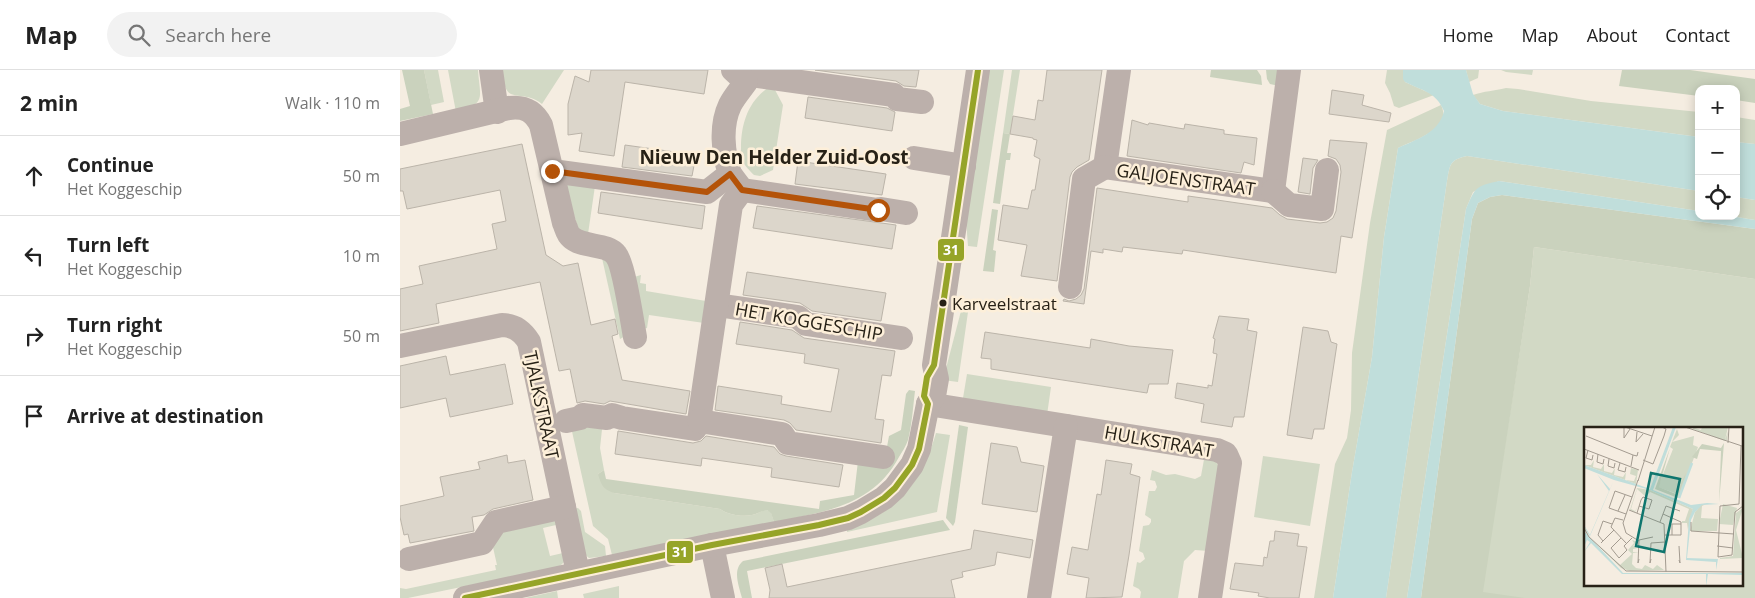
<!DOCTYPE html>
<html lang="en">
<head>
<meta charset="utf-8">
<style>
  :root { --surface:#fff; --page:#f2f2f2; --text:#222; --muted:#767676; --line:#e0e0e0 }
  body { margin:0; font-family:"Open Sans",sans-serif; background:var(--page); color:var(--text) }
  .controls { position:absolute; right:15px; top:15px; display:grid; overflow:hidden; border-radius:10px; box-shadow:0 2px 12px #0003 }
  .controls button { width:45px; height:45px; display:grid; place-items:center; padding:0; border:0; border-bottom:1px solid var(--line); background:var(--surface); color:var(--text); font:25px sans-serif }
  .stop { position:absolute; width:15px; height:15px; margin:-11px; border:4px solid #b45309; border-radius:50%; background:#fff }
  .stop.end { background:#b45309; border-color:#fff; box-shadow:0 1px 5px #0008 }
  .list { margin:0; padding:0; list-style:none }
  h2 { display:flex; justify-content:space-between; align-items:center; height:65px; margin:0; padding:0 20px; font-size:21px }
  h2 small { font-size:16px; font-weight:400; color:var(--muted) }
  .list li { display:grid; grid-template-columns:32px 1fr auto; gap:15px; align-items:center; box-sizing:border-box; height:80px; padding:0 20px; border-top:1px solid var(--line) }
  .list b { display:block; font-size:19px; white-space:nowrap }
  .list p { margin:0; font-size:16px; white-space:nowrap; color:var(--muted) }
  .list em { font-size:16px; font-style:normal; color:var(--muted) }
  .icon { flex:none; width:28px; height:28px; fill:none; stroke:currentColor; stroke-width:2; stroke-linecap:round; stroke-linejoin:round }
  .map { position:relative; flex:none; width:1355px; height:528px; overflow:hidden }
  header { display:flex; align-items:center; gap:30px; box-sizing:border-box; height:70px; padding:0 25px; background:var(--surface); border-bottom:1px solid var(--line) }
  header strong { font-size:24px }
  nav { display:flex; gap:28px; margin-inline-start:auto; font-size:18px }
  .search { width:350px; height:45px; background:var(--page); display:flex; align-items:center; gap:12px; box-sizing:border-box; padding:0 18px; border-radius:28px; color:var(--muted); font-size:19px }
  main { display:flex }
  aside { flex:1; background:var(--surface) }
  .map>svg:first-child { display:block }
  .green { fill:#d2d9c5; fill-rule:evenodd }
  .forest { fill:#cad2bd }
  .water { fill:#c0dedb }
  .building { fill:#dcd6cb; stroke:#bbb4a9 }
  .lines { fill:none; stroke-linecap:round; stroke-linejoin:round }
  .minor { stroke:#bcb0ab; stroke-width:24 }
  .bus-1-casing { stroke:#fdefd9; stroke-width:10 }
  .bus-1 { stroke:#96a428; stroke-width:6 }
  .route { stroke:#b45309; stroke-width:6 }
  .bus-dot { fill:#272116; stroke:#fdefd9; stroke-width:2 }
  .labels { text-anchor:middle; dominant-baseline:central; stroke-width:5; stroke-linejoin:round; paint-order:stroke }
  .bus-label { font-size:17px; fill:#272116; stroke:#fdefd9; text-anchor:start }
  .street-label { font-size:18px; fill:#272116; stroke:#fdefd9 }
  .neighbourhood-label { font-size:19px; font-weight:bold; fill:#272116; stroke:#fdefd9 }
  .inset-river { fill:none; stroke:#c0dedb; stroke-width:2.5 }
  .inset-road { fill:none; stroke:#a39b90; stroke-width:1 }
  .view { fill:#0f766e; fill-opacity:0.15; stroke:#0f766e; stroke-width:2.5 }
  .inset-edge { fill:none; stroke:#272116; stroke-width:2.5 }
  .line-badge { stroke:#fdefd9; stroke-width:2 }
  .badge-label { font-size:14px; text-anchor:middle; font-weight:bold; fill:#fff }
</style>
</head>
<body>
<header>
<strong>Map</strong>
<div class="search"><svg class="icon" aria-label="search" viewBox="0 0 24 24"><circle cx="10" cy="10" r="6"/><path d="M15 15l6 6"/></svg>Search here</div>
<nav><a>Home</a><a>Map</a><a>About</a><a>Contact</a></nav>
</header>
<main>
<aside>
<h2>2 min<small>Walk · 110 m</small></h2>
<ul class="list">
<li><svg class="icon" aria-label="ahead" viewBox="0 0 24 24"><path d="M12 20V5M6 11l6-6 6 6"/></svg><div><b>Continue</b><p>Het Koggeschip</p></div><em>50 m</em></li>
<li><svg class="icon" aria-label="left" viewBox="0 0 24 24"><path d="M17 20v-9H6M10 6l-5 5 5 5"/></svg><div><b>Turn left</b><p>Het Koggeschip</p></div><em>10 m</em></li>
<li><svg class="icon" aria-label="right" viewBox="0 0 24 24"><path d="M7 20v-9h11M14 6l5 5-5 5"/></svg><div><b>Turn right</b><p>Het Koggeschip</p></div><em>50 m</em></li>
<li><svg class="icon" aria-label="arrive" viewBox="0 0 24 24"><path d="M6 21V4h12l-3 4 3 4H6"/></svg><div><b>Arrive at destination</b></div></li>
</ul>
</aside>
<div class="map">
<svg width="1355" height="528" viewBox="0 0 1355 528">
  <rect width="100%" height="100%" fill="#f5ede1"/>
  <g class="green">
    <polygon points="24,0 38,0 44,32 31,35"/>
    <path d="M48,0H78C80,29 87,33 56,42Z"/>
    <path d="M103,0H164L142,34C122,17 103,39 103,0Z"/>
    <polygon points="589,0 604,0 577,177 568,176 566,150"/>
    <polygon points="612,0 620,0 610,64 603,63"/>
    <polygon points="987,0 1003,0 1005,12 1034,25 999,38 994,36 990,23 985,13"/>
    <polygon points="1066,0 1079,0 1078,8 1069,12"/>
    <polygon points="1101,0 1133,0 1132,5 1106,2"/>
    <path d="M369,17L374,18L383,35L373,100L360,106L354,105C350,101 344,95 342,90C340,87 341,82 341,78C341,54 348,31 369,17Z"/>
    <path d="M1106,18L1118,19L1191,31L1299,42V67L1103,41L1080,34L1073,25C1084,21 1094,21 1106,18Z"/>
    <path d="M1041,35C1053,59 1014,70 998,78L984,167L972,287L952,402L933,528H914L935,394L947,368L951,340L952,283L970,153L987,60Z"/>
    <polygon points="1336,47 1355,50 1355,74 1336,72"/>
    <path d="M1067,86L1299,121V141L1099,111L1073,122L1066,139L1007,528H986L1047,111C1050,95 1049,90 1067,86Z"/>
    <polygon points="161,104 196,109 188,164 179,161"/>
    <polygon points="1336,127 1355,130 1355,150 1330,146 1336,146"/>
    <path d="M1134,177L1355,209V528H1081L1130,216ZM1185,358H1341V514H1185Z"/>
    <polygon points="207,187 227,265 220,269 202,188"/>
    <polygon points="241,205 240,213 246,214 246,221 306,231 304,253 249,245 247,258 243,259 234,207"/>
    <polygon points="561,241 568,242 558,312 543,310"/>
    <polygon points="567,304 651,317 647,345 563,328"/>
    <path d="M203,350L200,378L204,400L198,404L214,423L320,439C328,445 342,447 352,445C357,444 362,440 367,440L371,442L374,452L212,485L208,469L193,456L171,357Z"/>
    <path d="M536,363L550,365L537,442L447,462V460C497,441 521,415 536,363Z"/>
    <polygon points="805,384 816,391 820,400 809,481 795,480 784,491 778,528 740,528 741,522 739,519 733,516 737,492 740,493 745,489 743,483 739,481 743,456 749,455 751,452 751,449 745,445 749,421 755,421 757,417 755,411 750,410 752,400 766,405 775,404 795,409 801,406"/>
    <polygon points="863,386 920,394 910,456 854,447"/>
    <polygon points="178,438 181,441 185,462 205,476 206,486 189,488 181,481 171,439"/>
    <polygon points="157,450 156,455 143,458 150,486 163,483 164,492 159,497 8,528 0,528 0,518 6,519 96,500 95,495 97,495 92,473 104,456"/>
    <polygon points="219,516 219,528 184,528 183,524"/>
    <polygon points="157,521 158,528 125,528"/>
  </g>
  <g class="forest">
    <polygon points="2,0 24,0 33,44 0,51 0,39 10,36"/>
    <polygon points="811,0 857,0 861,6 862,15 810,7"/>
    <polygon points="866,0 881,0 879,16 870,14 867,9"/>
    <polygon points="1222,0 1290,0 1355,9 1355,33 1336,30 1336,19 1299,19 1299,26 1219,16"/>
    <polygon points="603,63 610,64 607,83 611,83 610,90 606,90 600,134 593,133"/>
    <polygon points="1102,125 1355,159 1355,209 1134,177 1130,216 1083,522 1125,528 1021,528 1072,149 1078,133 1090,127"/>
    <polygon points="592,139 598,140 593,180 596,181 594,202 583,201"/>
    <path d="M509,320L515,321C513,337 512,355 508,370C506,376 502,382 499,387C473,436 424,442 374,452L371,443L367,440C362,441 357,444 352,445C342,447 328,445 320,439L214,423C203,419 201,415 198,404L204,400L206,409L419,439L420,431L454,425L458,391L484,393L489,366L501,360L506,324Z"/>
    <polygon points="559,355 568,357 555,452 553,456 546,448"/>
    <path d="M543,450L550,460L347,501L352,528H342C339,516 332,500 343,491Z"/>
  </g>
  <g class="water">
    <path d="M1003,0H1066L1073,24L1080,34L1103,41L1299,67V121L1067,86C1049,90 1050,95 1047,111L986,528H933L952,402L972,287L984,167L998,78C1017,69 1039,63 1044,41C1036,22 1023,21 1005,12L1003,9Z"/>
    <polygon points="1336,72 1355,74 1355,130 1336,127"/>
    <path d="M1099,111L1299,141V146H1330L1355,150V159L1102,125L1090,127L1078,133L1072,149L1021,528H1007L1066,139C1075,118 1075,116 1099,111Z"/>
  </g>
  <g class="building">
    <polygon points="191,0 308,0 304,24 225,12 214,86 179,81 182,63 168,65 168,34 175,6 189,12"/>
    <polygon points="415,0 519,0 516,17 504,16 496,11"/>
    <polygon points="647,0 702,0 689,90 677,97 672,102 670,107 657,211 621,206 627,175 598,170 603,135 628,139 632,120 635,120 640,89 634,86 637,70 633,69 633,68 610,64 613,46 635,50 638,30 643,31"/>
    <polygon points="932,20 964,25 962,35 991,43 989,52 929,44"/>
    <polygon points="408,27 487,38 495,42 492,61 405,48"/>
    <polygon points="732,50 748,55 749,53 784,59 785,54 824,60 824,64 857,68 854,95 844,92 841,103 727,86"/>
    <polygon points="930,70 967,73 952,168 941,166 936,203 783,180 782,184 723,177 722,182 703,179 703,183 691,181 684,234 663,231 664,229 669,231 676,229 681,225 684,219 697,118 788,132 788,126 817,130 872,138 880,145 887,149 920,153 927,152 933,148 936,141 941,102 940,95 936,89 928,86"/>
    <polygon points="122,74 146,185 163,196 178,193 191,255 215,249 218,264 212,266 222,310 290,321 286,344 216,332 210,331 204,334 185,331 177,333 170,299 159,301 140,212 36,234 39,253 0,261 0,219 23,214 19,196 97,179 92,154 106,151 100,120 7,139 3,121 0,121 0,99"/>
    <polygon points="225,75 296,85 292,106 222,97"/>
    <polygon points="903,88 918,90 913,98 910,124 898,122"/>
    <polygon points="398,91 486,104 482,125 395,114"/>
    <polygon points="201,122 305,136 302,159 198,143"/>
    <polygon points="357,136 496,155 492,179 353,158"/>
    <polygon points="347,202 486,223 481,251 412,241 400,233 343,225"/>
    <polygon points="819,246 849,249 847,260 857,262 844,347 834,347 832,357 801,352 804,334 775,328 777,313 808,318 808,315 812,316 817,284 813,283 815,269 813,268"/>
    <polygon points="340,252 392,260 404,268 495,281 491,306 482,305 475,349 484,350 481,373 396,360 390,353 384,350 315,340 318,316 382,326 381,334 431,342 439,299 404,293 405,284 336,274"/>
    <polygon points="903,257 928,261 931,272 937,274 924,359 914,359 912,369 887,365"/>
    <polygon points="585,262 690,278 691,269 729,276 773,280 768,314 749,314 747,323 591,299 591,289 581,288"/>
    <polygon points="46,286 50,305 105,294 113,334 50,347 46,328 0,338 0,296"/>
    <polygon points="218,361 293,373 301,371 306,366 374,377 380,384 386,386 443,395 439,417 371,407 372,398 302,388 301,396 215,384"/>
    <polygon points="591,373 617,377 621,392 644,396 637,442 582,434"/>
    <polygon points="107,385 108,393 125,390 133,430 93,439 84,445 72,447 74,461 10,473 8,464 4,465 0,447 0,436 44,426 40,407 80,399 78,392"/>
    <polygon points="706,390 732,394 730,404 740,407 729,485 722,527 686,528 689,508 667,504 672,477 688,480 697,424 701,425"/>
    <polygon points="574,460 633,470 630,488 597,482 595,495 562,502 563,507 551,510 555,528 369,528 370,520 365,498 382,494 387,517 571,479"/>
    <polygon points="875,461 899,464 897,476 907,477 899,528 870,528 858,526 859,523 830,519 835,493 863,496 864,487 867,488 870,471 874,471"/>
  </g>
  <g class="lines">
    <g class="minor">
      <polyline points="91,0 97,42"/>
      <polyline points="719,0 705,97 873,121"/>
      <polyline points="351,5 494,25 497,29 522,32"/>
      <path d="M0,64L109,38C125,36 134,41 141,55L164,153C166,157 167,164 171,167C182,178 208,173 216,185C224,195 232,251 235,267"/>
      <polyline points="514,88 564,96"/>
      <path d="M152,101L307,122L330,104C323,83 320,56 330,35C334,27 341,19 346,12L333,0"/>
      <polyline points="342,120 478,140 481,139 506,143"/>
      <polyline points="873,121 889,0"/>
      <polyline points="873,121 889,135 922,139 927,100"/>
      <polyline points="670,217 684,109 705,97"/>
      <polyline points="317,235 398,247 406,254 501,268"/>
      <path d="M0,276L102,255C115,255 123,262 129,272L178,503"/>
      <polyline points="528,334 817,380 826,384 830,393 810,528"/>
      <polyline points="166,351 180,348 183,345 207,348 212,345 222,348 295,359 299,351 331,135 342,120 330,104"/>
      <polyline points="299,351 382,364 388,373 483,387"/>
      <polyline points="312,475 323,528"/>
      <polyline points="9,489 82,473 96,452 164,437"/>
      <polyline points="65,528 312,475 419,455 448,448 461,442 484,428 495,418 512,395 519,379 528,334 534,326 537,309 534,295 578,0"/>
      <polyline points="639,528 666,356"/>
    </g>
    <g class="bus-1-casing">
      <polyline id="bus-1" points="65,528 312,475 419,455 448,448 461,442 484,428 495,418 512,395 519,379 528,334 524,326 527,307 534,295 578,0"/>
    </g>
    <use href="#bus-1" class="bus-1"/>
  </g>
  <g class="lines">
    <polyline class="route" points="152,101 307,122 330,104 342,120 478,140"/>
  </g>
  <circle class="bus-dot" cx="543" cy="233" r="4.5"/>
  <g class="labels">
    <g class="bus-label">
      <text x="552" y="233">Karveelstraat</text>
    </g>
    <g class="street-label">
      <text transform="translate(786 109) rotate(8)">GALJOENSTRAAT</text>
      <text transform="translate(409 251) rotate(10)">HET KOGGESCHIP</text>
      <text transform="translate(142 335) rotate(78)">TJALKSTRAAT</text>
      <text transform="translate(759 371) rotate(10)">HULKSTRAAT</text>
    </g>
    <g class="neighbourhood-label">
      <text x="374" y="87">Nieuw Den Helder Zuid-Oost</text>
    </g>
  </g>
  <g transform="translate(1184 357)">
    <rect width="159" height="159" fill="#f5ede1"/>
    <path d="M108,0L117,3L118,0H144L141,13L144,4L143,13L141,14L109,2ZM93,2L95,8L88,15L110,9L109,18L114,20L96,68L74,60L89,22L86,20ZM10,33L9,40L17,42L20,37V44L28,46L31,41L30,48L39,50L42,45L41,53L50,54L52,49L46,47L47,41L54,43L52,57L0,38H7ZM53,61L66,63L109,82L104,103L103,96H98V94H101L105,82L66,65L62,70L53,62L47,82L51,84L54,79L51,85L46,83ZM122,77L118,79L117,91L134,92L133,104H106L111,85L117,78ZM139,77L153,81L149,98L135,97ZM159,81L152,103L159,131L136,132L135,143L136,131L149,129L152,86ZM0,98L5,109L36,138L48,127L44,123L50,116L48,113L54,115L49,119L54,121L49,122V125H55L49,126L48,137L52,141L58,142L61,138L69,142L73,138L80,143L46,144L37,141L3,107Z" fill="#d2d9c5"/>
    <path d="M140,16L135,76L137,24L116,22L113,32L108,30L118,17L137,21ZM86,21L75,60L92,67L102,46L94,71L71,62Z" fill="#cad2bd"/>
    <path d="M89,0H92L69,63L107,78L123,76L135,77L118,78L111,85L107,93L103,131L134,132L132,143V135L102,133L105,92L109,82L66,63L30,53L6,109L3,105L0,98L6,108L25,64L13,47L26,62L30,53L0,41V38L66,62ZM0,104L39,146H159V148L124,147L122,159V147H38L7,116L0,125L6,115L3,113L0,120Z" fill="#c0dedb"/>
    <path class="inset-river" d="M95,71L108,36"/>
    <path class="inset-road" d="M40,0V11L46,2M41,0L68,9M101,0L158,19M53,5L52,15L59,7M2,9L49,28M144,16L145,0M0,22L55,43M4,23L2,31L8,33L9,28M14,27L13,35L19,37L20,32M25,32L24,39L30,41L31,36M59,33L69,37L80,9L82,2L78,0M36,36L34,43L41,45L42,40M47,39L49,28L53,29L54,25M54,53L39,96L42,106L55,114M54,54L71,0M155,77L136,79L134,130L148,128L151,85L159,79M155,77L157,19M45,83L80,97L82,145M34,84L41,68M53,86L57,73L59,70L68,73L65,82L55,79M42,87L25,81L31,64L48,70M79,87L97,95V108H81M39,93L31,91L27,100L42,116M76,95L82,79L96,84M107,95V104L150,107M0,101L5,110L42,144L159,145M88,108V97H97M37,111L27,121L35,131L43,123L40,119L48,111M19,114L14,108L19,94L28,97M17,116L30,103M95,119L96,136L95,133M133,119L149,121M55,132L54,136L55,113L69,110M67,132L66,136L67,116L81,115"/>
    <path class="view" d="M67,46L96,52L80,125L52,119Z"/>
    <rect width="159" height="159" class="inset-edge"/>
  </g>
  <g class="line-badge">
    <rect x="537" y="168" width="28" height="24" rx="5" fill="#96a428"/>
    <rect x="266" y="470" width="28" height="24" rx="5" fill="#96a428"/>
  </g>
  <g class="badge-label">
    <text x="551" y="185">31</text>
    <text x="280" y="487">31</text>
  </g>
</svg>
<div class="controls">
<button>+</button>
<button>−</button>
<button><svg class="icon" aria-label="locate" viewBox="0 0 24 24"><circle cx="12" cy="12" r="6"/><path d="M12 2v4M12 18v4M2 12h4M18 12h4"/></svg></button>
</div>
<div class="stop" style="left:478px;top:140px"></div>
<div class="stop end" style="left:152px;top:101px"></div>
</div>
</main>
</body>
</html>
